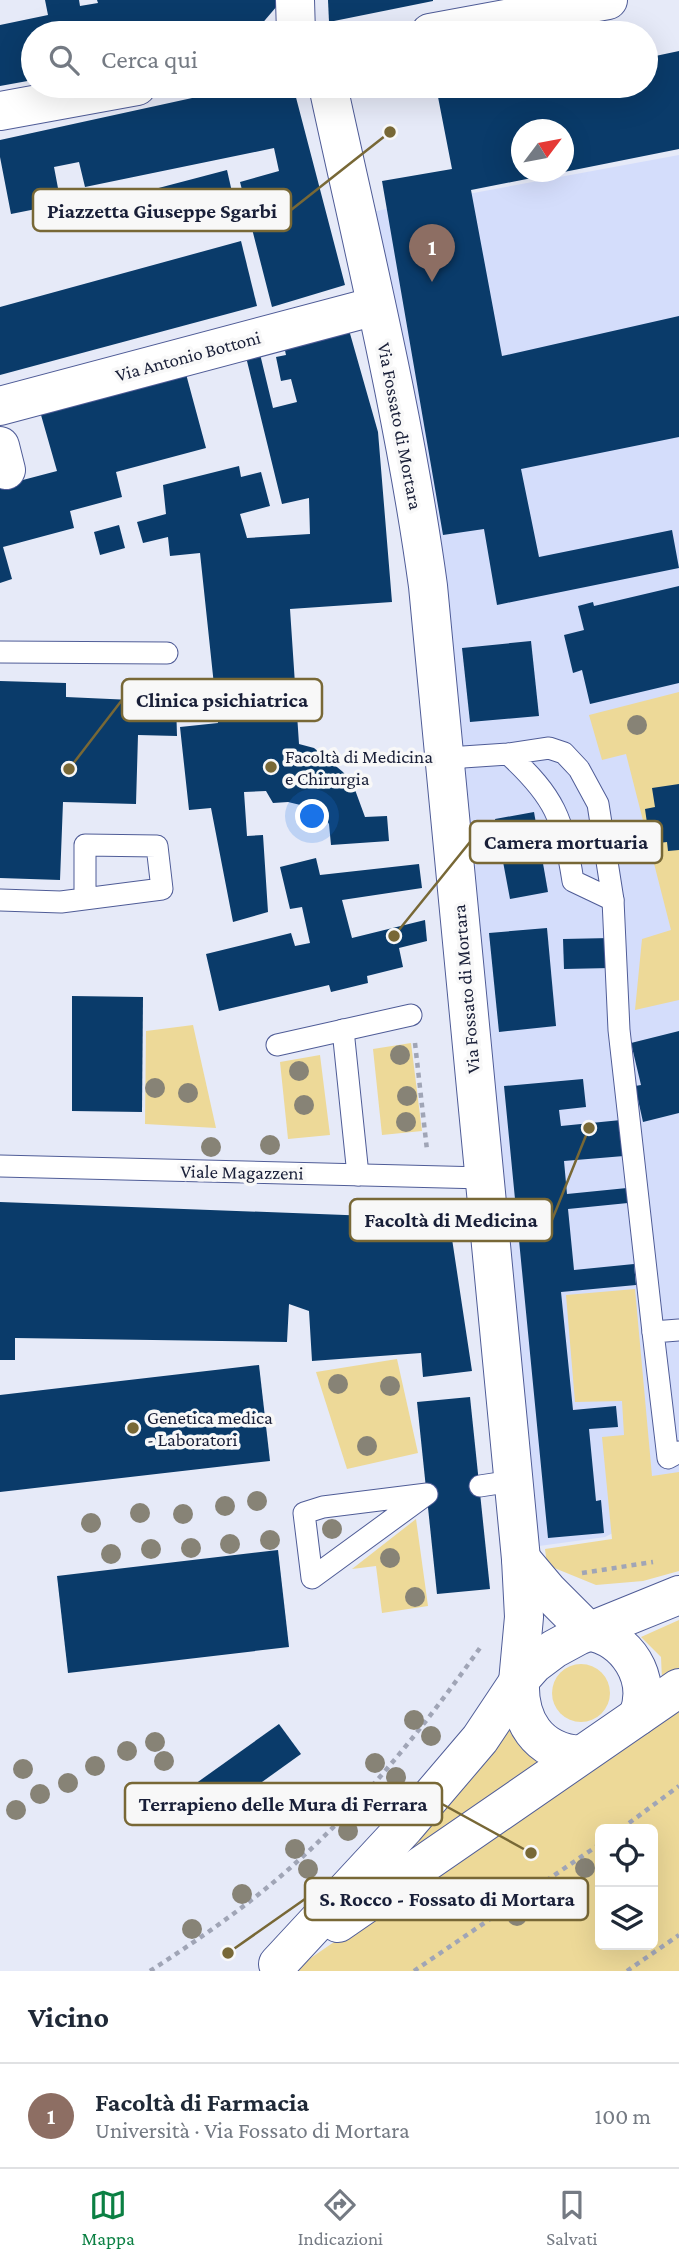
<!DOCTYPE html>
<html lang="it">
<head>
<meta charset="utf-8">
<style>
  :root { --surface:#fff; --page:#f2f2f3; --text:#1f2937; --muted:#747a83; --line:#e0e1e3; --accent:#0b8043 }
  body { margin:0; font-family:"Crimson Pro",serif; background:var(--page); color:var(--text) }
  .controls { position:absolute; right:21px; bottom:21px; display:grid; overflow:hidden; border-radius:10px; box-shadow:0 7px 28px #0002 }
  .controls button { width:63px; height:63px; display:grid; place-items:center; padding:0; border:0; border-bottom:2px solid var(--line); background:var(--surface); color:var(--text); font:35px sans-serif }
  .compass { position:absolute; left:511px; top:119px; width:63px; height:63px; border-radius:50%; background:var(--surface); box-shadow:0 7px 28px #0002; rotate:58deg }
  .you { position:absolute; left:313px; top:817px; width:24px; height:24px; margin:-18px; border:5px solid #fff; border-radius:50%; background:#1a73e8; box-shadow:0 0 0 10px #1a73e833 }
  .badge { display:grid; place-items:center; width:46px; height:46px; border-radius:50%; background:var(--accent); color:#fff; font-size:23px; font-weight:700 }
  .pin { position:absolute; translate:-50% -58px; filter:drop-shadow(0 2px 4px #0008) }
  .pin::after { content:''; position:absolute; top:37px; width:24px; height:21px; background:inherit; clip-path:polygon(0 0,100% 0,50% 100%) }
  .list { margin:0; padding:0; list-style:none }
  h2 { display:flex; justify-content:space-between; align-items:center; height:91px; margin:0; padding:0 28px; font-size:30px }
  h2 small { font-size:23px; font-weight:400; color:var(--muted) }
  .list li { display:grid; grid-template-columns:46px 1fr auto; gap:21px; align-items:center; box-sizing:border-box; height:105px; padding:0 28px; border-top:2px solid var(--line) }
  .list b { display:block; font-size:26px; white-space:nowrap }
  .list p { margin:0; font-size:23px; white-space:nowrap; color:var(--muted) }
  .list em { font-size:23px; font-style:normal; color:var(--muted) }
  .icon { flex:none; width:38px; height:38px; fill:none; stroke:currentColor; stroke-width:2; stroke-linecap:round; stroke-linejoin:round }
  .map { position:relative; flex:none; width:679px; height:1971px; overflow:hidden }
  .search { position:absolute; background:var(--surface); box-shadow:0 7px 28px #0002; left:21px; right:21px; top:21px; height:77px; display:flex; align-items:center; gap:18px; box-sizing:border-box; padding:0 24px; border-radius:38px; color:var(--muted); font-size:26px }
  .sheet { height:196px; background:var(--surface) }
  nav { display:flex; justify-content:space-around; align-items:center; box-sizing:border-box; height:98px; border-top:2px solid var(--line); background:var(--surface); font-size:19px; color:var(--muted) }
  nav a { display:grid; justify-items:center; gap:4px }
  nav .on { color:var(--accent) }
  .map>svg:first-child { display:block }
  .built { fill:#d4ddfb }
  .green { fill:#edd998; fill-rule:evenodd }
  .building { fill:#0a3b6a }
  .lines { fill:none; stroke-linecap:round; stroke-linejoin:round }
  .service-casing { stroke:#4f5c97; stroke-width:23 }
  .minor-casing { stroke:#4f5c97; stroke-width:40 }
  .path { stroke:#a0a5b6; stroke-width:4.5; stroke-dasharray:5 5; stroke-linecap:butt }
  .service { stroke:#fff; stroke-width:21 }
  .minor { stroke:#fff; stroke-width:38 }
  .tree { fill:#878376 }
  .poi-dot { fill:#786836; stroke:#f8f8f8; stroke-width:2.5 }
  .labels { text-anchor:middle; dominant-baseline:central; stroke-width:7; stroke-linejoin:round; paint-order:stroke }
  .street-label { font-size:19px; fill:#191f38; stroke:#f8f8f8 }
  .poi-label { font-size:19px; fill:#191f38; stroke:#f8f8f8; text-anchor:start }
  .leader { fill:none; stroke:#786836; stroke-width:2.5 }
  .callout-dot { fill:#786836; stroke:#f8f8f8; stroke-width:2.5 }
  .callout { fill:#f8f8f8; stroke:#786836; stroke-width:2.5 }
  .callout-label { font-size:21px; text-anchor:middle; font-weight:bold; fill:#191f38 }
</style>
</head>
<body>
<div class="map">
<svg width="679" height="1971" viewBox="0 0 679 1971">
  <rect width="100%" height="100%" fill="#e6eaf8"/>
  <polygon class="built" points="679,155 679,1499 605,1537 539,1546 445,580 376,211"/>
  <g class="green">
    <polygon points="679,692 679,1000 635,1010 642,939 671,930 626,754 602,760 589,715"/>
    <polygon points="193,1025 216,1128 145,1124 146,1031"/>
    <polygon points="411,1043 422,1131 382,1135 373,1049"/>
    <polygon points="320,1055 330,1135 288,1139 280,1062"/>
    <polygon points="635,1289 652,1476 679,1472 679,1571 643,1581 596,1585 547,1565 545,1549 612,1539 602,1437 624,1435 622,1401 575,1402 566,1295"/>
    <polygon points="397,1359 418,1453 347,1469 316,1372"/>
    <polygon points="416,1519 428,1606 382,1613 376,1566 352,1569"/>
    <polygon points="679,1620 679,1668 662,1680 661,1657 641,1637"/>
    <circle cx="581" cy="1693" r="29"/>
    <path d="M679,1704V1971H292ZM600,1829H653V1945H600Z"/>
    <polygon points="507,1728 540,1765 378,1877"/>
  </g>
  <g class="building">
    <polygon points="45,0 79,0 80,6 98,3 97,0 276,0 277,6 254,33 33,33 33,80 0,86 0,25 48,15"/>
    <polygon points="328,0 433,0 433,1 329,22"/>
    <polygon points="679,51 679,149 564,172 564,130 522,130 522,172 557,173 471,190 502,356 679,316 679,437 521,469 539,557 672,530 679,568 497,605 484,529 443,535 382,181 452,169 438,97 496,86 646,86 646,58"/>
    <polygon points="247,86 293,86 345,285 272,307 240,182 279,171 274,148 85,187 79,162 54,167 61,204 11,214 0,157 0,140"/>
    <polygon points="227,170 232,192 113,224 109,201"/>
    <polygon points="241,241 257,306 0,375 0,307"/>
    <polygon points="349,330 378,432 392,602 290,609 299,744 314,748 343,772 354,787 365,817 387,816 389,841 331,845 329,824 323,815 313,808 288,802 273,803 266,791 244,792 247,836 263,835 268,912 233,922 211,808 189,810 180,727 218,723 200,553 170,556 168,537 143,543 137,522 166,514 163,485 239,466 241,477 261,472 270,506 240,514 247,538 310,534 309,498 282,504 246,357 260,354 273,408 297,402 291,379 281,381 276,357 286,355 284,346"/>
    <polygon points="186,374 206,448 116,472 122,497 70,511 74,528 3,547 12,579 0,583 0,486 57,471 41,415"/>
    <polygon points="119,525 125,548 100,555 94,532"/>
    <polygon points="679,586 679,683 590,704 582,670 573,673 564,635 584,630 578,606 593,602 594,606"/>
    <polygon points="531,641 539,716 470,722 462,648"/>
    <polygon points="0,681 66,683 66,697 176,702 177,736 138,735 136,804 63,802 60,880 0,878"/>
    <polygon points="679,784 679,850 668,851 667,842 650,844 645,809 655,807 652,788"/>
    <polygon points="534,812 548,892 510,899 495,819"/>
    <polygon points="316,858 320,875 419,864 422,888 342,900 352,938 425,920 427,941 399,948 403,967 367,976 368,983 331,992 329,985 219,1011 206,954 291,933 295,946 310,943 302,907 290,909 280,867"/>
    <polygon points="547,928 556,1026 499,1032 489,933"/>
    <polygon points="611,938 611,968 564,969 563,939"/>
    <polygon points="72,996 143,997 142,1112 72,1111"/>
    <polygon points="679,1031 679,1113 643,1122 635,1086 641,1085 631,1043"/>
    <polygon points="583,1079 586,1107 559,1110 561,1126 621,1120 624,1156 564,1161 567,1194 627,1188 628,1203 568,1209 574,1270 634,1264 636,1285 561,1292 573,1410 616,1406 618,1427 589,1429 596,1501 601,1500 604,1533 548,1538 504,1086"/>
    <polygon points="0,1202 449,1219 472,1371 423,1377 421,1353 312,1361 309,1311 289,1304 287,1342 15,1338 15,1360 0,1360"/>
    <polygon points="259,1365 270,1461 0,1492 0,1395"/>
    <polygon points="470,1397 490,1589 437,1594 417,1402"/>
    <polygon points="278,1550 289,1647 68,1673 57,1576"/>
    <polygon points="279,1724 301,1754 216,1815 195,1784"/>
  </g>
  <g class="lines">
    <g class="service-casing">
      <g id="service">
        <polyline points="0,652 167,653"/>
        <path d="M445,764L463,757L508,754L549,748L564,753L579,769L598,804L613,900L573,881C563,818 555,797 508,754"/>
        <polyline points="0,900 61,902 162,889 157,846 85,845 85,898"/>
        <polyline points="613,900 619,1030 653,1332"/>
        <polyline points="343,1030 358,1175"/>
        <polyline points="277,1045 411,1015"/>
        <polyline points="0,1166 484,1178"/>
        <polyline points="679,1330 653,1332 668,1458 679,1452"/>
        <polyline points="480,1486 513,1481"/>
        <polygon points="427,1494 312,1578 304,1513 323,1507"/>
      </g>
    </g>
    <g class="minor-casing">
      <g id="minor">
        <polyline points="295,0 296,33"/>
        <polyline points="430,33 608,0"/>
        <path d="M328,86C364,252 405,418 428,586L521,1559L524,1617L518,1682"/>
        <polyline points="0,111 137,86"/>
        <polyline points="0,406 376,306"/>
        <polyline points="0,446 6,470"/>
        <path d="M521,1559L548,1591L588,1631C627,1638 653,1678 638,1716"/>
        <path d="M520,1680C518,1720 537,1752 580,1755"/>
        <polyline points="338,1923 679,1688"/>
        <polyline points="278,1964 405,1827 480,1739 518,1682 534,1664 554,1649 578,1636 679,1595"/>
      </g>
    </g>
    <g class="path">
      <polyline points="415,1043 427,1150"/>
      <polyline points="582,1573 653,1562"/>
      <polyline points="621,1829 679,1786"/>
      <path d="M150,1971C187,1947 224,1922 259,1894C346,1825 418,1736 482,1645"/>
      <polyline points="414,1971 600,1844"/>
      <polyline points="627,1971 679,1935"/>
    </g>
    <use href="#service" class="service"/>
    <use href="#minor" class="minor"/>
  </g>
  <g class="tree">
    <circle cx="637" cy="725" r="10"/>
    <circle cx="400" cy="1055" r="10"/>
    <circle cx="299" cy="1071" r="10"/>
    <circle cx="155" cy="1088" r="10"/>
    <circle cx="188" cy="1093" r="10"/>
    <circle cx="407" cy="1096" r="10"/>
    <circle cx="304" cy="1105" r="10"/>
    <circle cx="406" cy="1122" r="10"/>
    <circle cx="270" cy="1145" r="10"/>
    <circle cx="211" cy="1147" r="10"/>
    <circle cx="338" cy="1384" r="10"/>
    <circle cx="390" cy="1386" r="10"/>
    <circle cx="367" cy="1446" r="10"/>
    <circle cx="257" cy="1501" r="10"/>
    <circle cx="225" cy="1506" r="10"/>
    <circle cx="140" cy="1513" r="10"/>
    <circle cx="183" cy="1514" r="10"/>
    <circle cx="91" cy="1523" r="10"/>
    <circle cx="332" cy="1529" r="10"/>
    <circle cx="270" cy="1540" r="10"/>
    <circle cx="230" cy="1544" r="10"/>
    <circle cx="191" cy="1548" r="10"/>
    <circle cx="151" cy="1549" r="10"/>
    <circle cx="111" cy="1554" r="10"/>
    <circle cx="390" cy="1558" r="10"/>
    <circle cx="415" cy="1597" r="10"/>
    <circle cx="414" cy="1720" r="10"/>
    <circle cx="431" cy="1736" r="10"/>
    <circle cx="155" cy="1742" r="10"/>
    <circle cx="127" cy="1751" r="10"/>
    <circle cx="164" cy="1761" r="10"/>
    <circle cx="375" cy="1763" r="10"/>
    <circle cx="95" cy="1766" r="10"/>
    <circle cx="23" cy="1769" r="10"/>
    <circle cx="396" cy="1777" r="10"/>
    <circle cx="68" cy="1783" r="10"/>
    <circle cx="40" cy="1794" r="10"/>
    <circle cx="16" cy="1810" r="10"/>
    <circle cx="348" cy="1831" r="10"/>
    <circle cx="295" cy="1849" r="10"/>
    <circle cx="585" cy="1868" r="10"/>
    <circle cx="308" cy="1869" r="10"/>
    <circle cx="242" cy="1894" r="10"/>
    <circle cx="517" cy="1916" r="10"/>
    <circle cx="192" cy="1929" r="10"/>
  </g>
  <g class="poi-dot">
    <circle cx="271" cy="767" r="7"/>
    <circle cx="133" cy="1428" r="7"/>
  </g>
  <g class="labels">
    <g class="street-label">
      <text transform="translate(188 356) rotate(-15)">Via Antonio Bottoni</text>
      <text transform="translate(400 426) rotate(79)">Via Fossato di Mortara</text>
      <text transform="translate(466 989) rotate(-95)">Via Fossato di Mortara</text>
      <text transform="translate(242 1172) rotate(1)">Viale Magazzeni</text>
    </g>
    <g class="poi-label">
      <text x="285" y="756">Facoltà di Medicina<tspan x="285" dy="22">e Chirurgia</tspan></text>
      <text x="147" y="1417">Genetica medica<tspan x="147" dy="22">- Laboratori</tspan></text>
    </g>
  </g>
  <path class="leader" d="M390 132L291 210M69 769L122 700M394 936L470 842M589 1128L552 1220M531 1853L442 1804M228 1953L305 1899"/>
  <g class="callout-dot">
    <circle cx="390" cy="132" r="7"/>
    <circle cx="69" cy="769" r="7"/>
    <circle cx="394" cy="936" r="7"/>
    <circle cx="589" cy="1128" r="7"/>
    <circle cx="531" cy="1853" r="7"/>
    <circle cx="228" cy="1953" r="7"/>
  </g>
  <g class="callout">
    <rect x="33" y="189" width="258" height="42" rx="7"/>
    <rect x="122" y="679" width="200" height="42" rx="7"/>
    <rect x="470" y="821" width="192" height="42" rx="7"/>
    <rect x="350" y="1199" width="202" height="42" rx="7"/>
    <rect x="125" y="1783" width="317" height="42" rx="7"/>
    <rect x="305" y="1878" width="283" height="42" rx="7"/>
  </g>
  <g class="callout-label">
    <text x="162" y="218">Piazzetta Giuseppe Sgarbi</text>
    <text x="222" y="707">Clinica psichiatrica</text>
    <text x="566" y="849">Camera mortuaria</text>
    <text x="451" y="1227">Facoltà di Medicina</text>
    <text x="283" y="1811">Terrapieno delle Mura di Ferrara</text>
    <text x="447" y="1906">S. Rocco - Fossato di Mortara</text>
  </g>
</svg>
<div class="controls">
<button><svg class="icon" aria-label="locate" viewBox="0 0 24 24"><circle cx="12" cy="12" r="6"/><path d="M12 2v4M12 18v4M2 12h4M18 12h4"/></svg></button>
<button><svg class="icon" aria-label="layers" viewBox="0 0 24 24"><path d="M12 4l9 5-9 5-9-5zM3 14l9 5 9-5"/></svg></button>
</div>
<svg class="compass" viewBox="-18 -18 36 36"><path d="M0-13l5 13h-10z" fill="#e53935"/><path d="M0 13l5-13h-10z" fill="#747a83"/></svg>
<div class="you"></div>
<div class="pin badge" style="left:432px;top:282px;background:#8d6e63">1</div>
<div class="search"><svg class="icon" aria-label="search" viewBox="0 0 24 24"><circle cx="10" cy="10" r="6"/><path d="M15 15l6 6"/></svg>Cerca qui</div>
</div>
<section class="sheet">
<h2>Vicino<small></small></h2>
<ul class="list">
<li><span class="badge" style="background:#8d6e63">1</span><div><b>Facoltà di Farmacia</b><p>Università · Via Fossato di Mortara</p></div><em>100 m</em></li>
</ul>
</section>
<nav>
<a class="on"><svg class="icon" aria-label="map" viewBox="0 0 24 24"><path d="M3 6l6-2 6 2 6-2v14l-6 2-6-2-6 2zM9 4v14M15 6v14"/></svg>Mappa</a>
<a><svg class="icon" aria-label="directions" viewBox="0 0 24 24"><path d="M12 3l9 9-9 9-9-9zM9 14v-3h6M13 9l2 2-2 2"/></svg>Indicazioni</a>
<a><svg class="icon" aria-label="saved" viewBox="0 0 24 24"><path d="M7 4h10v16l-5-4-5 4z"/></svg>Salvati</a>
</nav>
</body>
</html>
